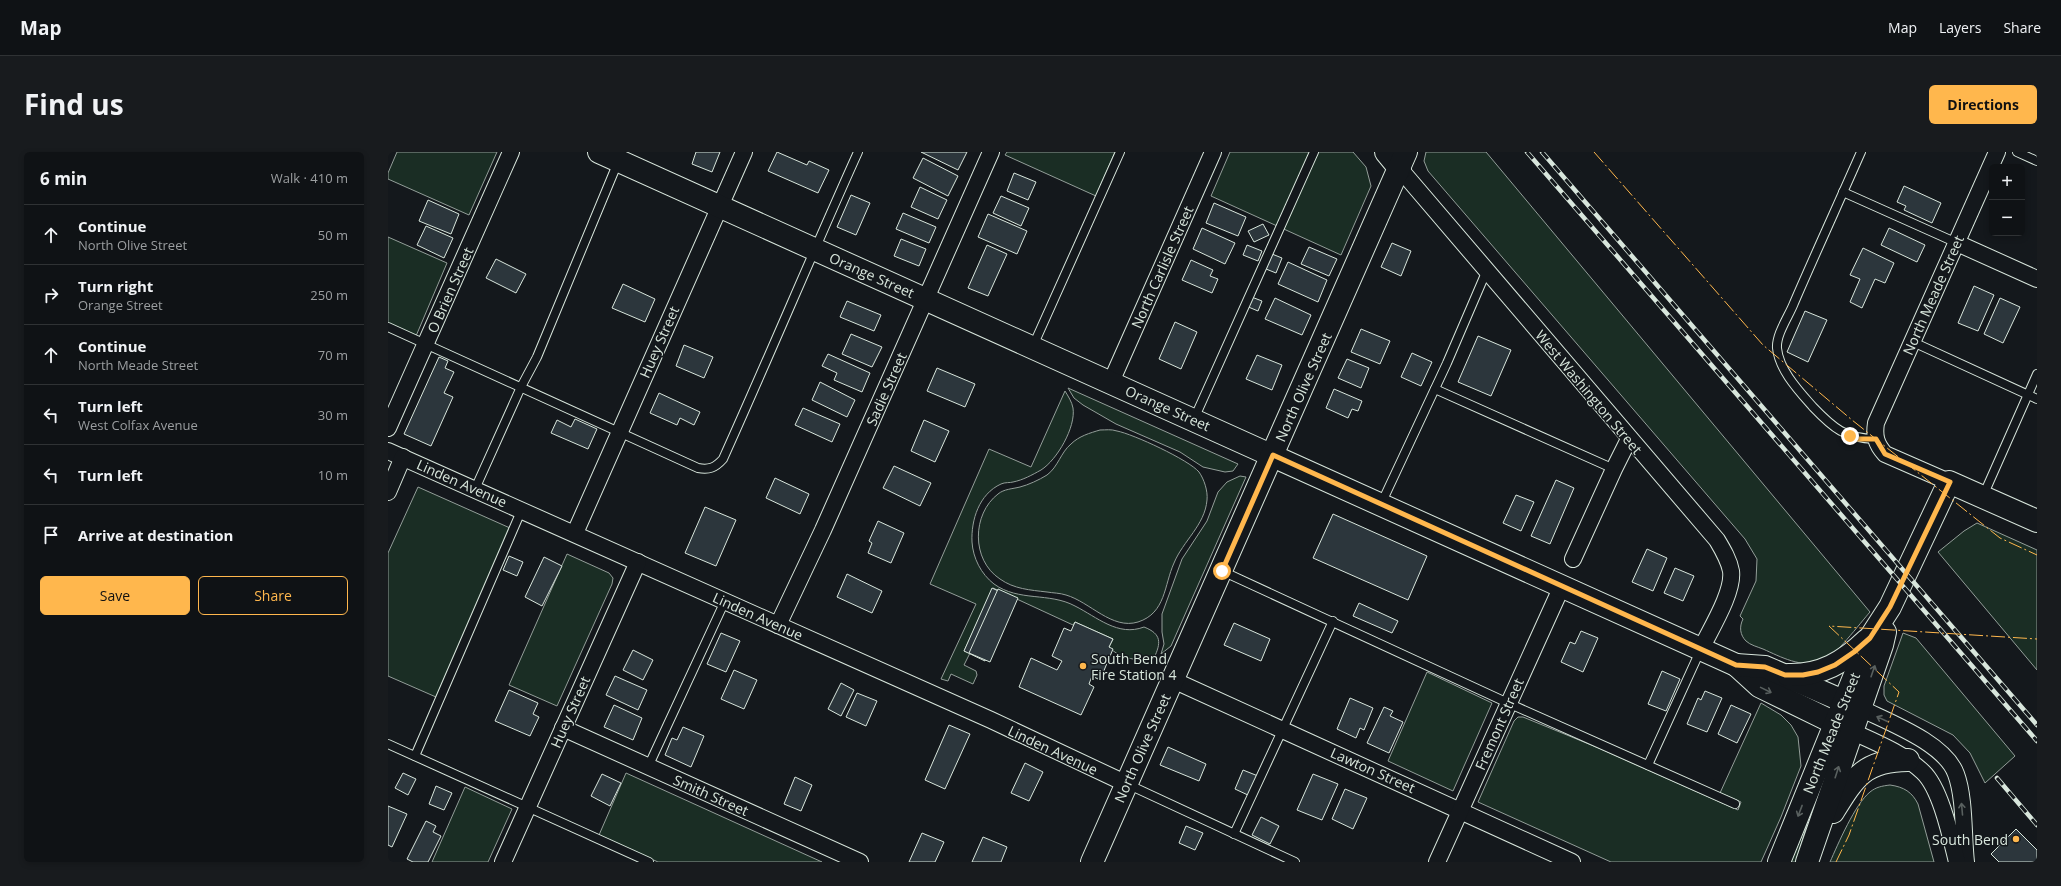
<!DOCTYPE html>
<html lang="en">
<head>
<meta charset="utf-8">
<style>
  :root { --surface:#0f1215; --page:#181b1e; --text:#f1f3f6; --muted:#9b9ea0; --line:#2f3234; --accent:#ffb74d }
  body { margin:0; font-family:"Open Sans",sans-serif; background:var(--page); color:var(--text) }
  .controls { position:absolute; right:12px; top:12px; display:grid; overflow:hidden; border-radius:6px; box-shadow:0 2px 6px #0003 }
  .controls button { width:36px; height:36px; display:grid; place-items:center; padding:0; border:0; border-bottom:1px solid var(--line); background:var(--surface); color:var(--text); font:20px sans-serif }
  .stop { position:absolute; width:12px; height:12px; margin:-9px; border:3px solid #ffb74d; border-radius:50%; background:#fff }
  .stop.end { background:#ffb74d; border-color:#fff; box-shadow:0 1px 4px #0008 }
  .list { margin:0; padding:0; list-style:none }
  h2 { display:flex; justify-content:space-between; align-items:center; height:52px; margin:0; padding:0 16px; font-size:17px }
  h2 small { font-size:13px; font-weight:400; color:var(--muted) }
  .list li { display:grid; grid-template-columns:26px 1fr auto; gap:12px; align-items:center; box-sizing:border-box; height:60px; padding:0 16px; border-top:1px solid var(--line) }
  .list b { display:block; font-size:15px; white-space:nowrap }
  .list p { margin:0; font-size:13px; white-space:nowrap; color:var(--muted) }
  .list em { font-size:13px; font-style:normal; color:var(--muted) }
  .actions { display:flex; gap:8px; padding:12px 16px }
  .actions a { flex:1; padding:9px 0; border:1px solid var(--accent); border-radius:6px; text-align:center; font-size:14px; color:var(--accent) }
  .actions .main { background:var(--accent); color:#111 }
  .icon { flex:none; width:22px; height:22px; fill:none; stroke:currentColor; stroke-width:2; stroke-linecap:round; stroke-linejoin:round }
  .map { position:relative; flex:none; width:1649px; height:710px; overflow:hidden; border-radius:6px }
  header { display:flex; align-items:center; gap:24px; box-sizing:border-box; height:56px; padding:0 20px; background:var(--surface); border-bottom:1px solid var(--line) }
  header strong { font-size:19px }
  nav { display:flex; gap:22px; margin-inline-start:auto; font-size:14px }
  .intro { display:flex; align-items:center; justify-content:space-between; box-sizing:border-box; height:96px; padding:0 24px }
  h1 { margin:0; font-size:28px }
  .button { padding:10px 18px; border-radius:6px; background:var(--accent); color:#111; font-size:14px; font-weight:700 }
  main { display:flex; gap:24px; padding:0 24px }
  aside { flex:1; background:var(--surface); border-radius:6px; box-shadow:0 2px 6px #0003 }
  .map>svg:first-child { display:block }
  .green { fill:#1a2d24; stroke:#939e99 }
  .building { fill:#2c363c; stroke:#d8e6dc }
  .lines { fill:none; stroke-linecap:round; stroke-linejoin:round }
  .lane-casing { stroke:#d8e6dc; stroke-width:10 }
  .street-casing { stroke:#d8e6dc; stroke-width:18 }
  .secondary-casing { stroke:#d8e6dc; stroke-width:24 }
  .lane { stroke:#14181c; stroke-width:8 }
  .street { stroke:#14181c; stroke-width:16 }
  .secondary { stroke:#14181c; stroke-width:22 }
  .rail-casing { stroke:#d8e6dc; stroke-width:4.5 }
  .rail { stroke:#14181c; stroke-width:3; stroke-dasharray:9; stroke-linecap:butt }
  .power { stroke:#ffb74d; stroke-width:1; stroke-dasharray:14 3 2 3; stroke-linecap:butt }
  .oneway { stroke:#59605f }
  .route { stroke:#ffb74d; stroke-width:5 }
  .poi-dot { fill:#ffb74d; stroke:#14181c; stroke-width:1.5 }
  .labels { text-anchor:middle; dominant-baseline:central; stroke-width:3; stroke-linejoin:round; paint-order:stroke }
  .street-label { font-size:14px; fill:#d8e6dc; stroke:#14181c }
  .poi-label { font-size:14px; fill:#d8e6dc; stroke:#14181c; text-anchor:start }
</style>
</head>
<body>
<header>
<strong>Map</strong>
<nav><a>Map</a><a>Layers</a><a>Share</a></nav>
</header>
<div class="intro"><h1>Find us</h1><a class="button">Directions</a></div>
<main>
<aside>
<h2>6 min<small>Walk · 410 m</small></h2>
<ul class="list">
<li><svg class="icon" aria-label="ahead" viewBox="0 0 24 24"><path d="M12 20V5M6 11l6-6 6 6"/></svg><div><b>Continue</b><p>North Olive Street</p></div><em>50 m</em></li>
<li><svg class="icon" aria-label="right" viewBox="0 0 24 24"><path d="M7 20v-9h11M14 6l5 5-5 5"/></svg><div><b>Turn right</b><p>Orange Street</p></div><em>250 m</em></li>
<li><svg class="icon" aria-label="ahead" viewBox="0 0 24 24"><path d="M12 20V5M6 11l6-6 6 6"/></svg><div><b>Continue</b><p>North Meade Street</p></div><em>70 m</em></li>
<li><svg class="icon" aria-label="left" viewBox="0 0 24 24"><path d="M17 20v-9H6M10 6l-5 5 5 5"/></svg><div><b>Turn left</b><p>West Colfax Avenue</p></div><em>30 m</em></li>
<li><svg class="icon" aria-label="left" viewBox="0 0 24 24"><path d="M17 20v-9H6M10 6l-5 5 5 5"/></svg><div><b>Turn left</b></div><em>10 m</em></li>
<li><svg class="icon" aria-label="arrive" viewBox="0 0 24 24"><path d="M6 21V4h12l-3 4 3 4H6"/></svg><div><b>Arrive at destination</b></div></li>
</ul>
<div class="actions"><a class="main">Save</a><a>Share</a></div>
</aside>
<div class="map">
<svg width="1649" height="710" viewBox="0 0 1649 710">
  <rect width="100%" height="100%" fill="#14181c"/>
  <g class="green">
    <polygon points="9,0 109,0 81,63 0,27 0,21"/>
    <polygon points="619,0 727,0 708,44 617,3"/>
    <polygon points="842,0 965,0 978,15 983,34 953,103 823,44"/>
    <path d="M1038,0H1098L1482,460C1473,470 1445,507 1434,510C1413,516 1393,505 1375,497C1370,495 1362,493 1358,489C1352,483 1351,475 1355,467L1352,464L1368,429L1369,407L1357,387L1040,19L1036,9Z"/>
    <polygon points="0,85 59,111 28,184 0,177"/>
    <polygon points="680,236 850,312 845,319 837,320 815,315 792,300 728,272 695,253 686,246"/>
    <path d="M677,239C680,244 684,250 685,256C688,275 669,308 653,318C644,323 635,328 625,330C622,331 617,330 613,332C591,342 583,368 584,390C585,406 593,422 606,432C631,450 661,440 687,454C709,465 730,485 756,475C774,482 773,491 766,506C752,510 732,507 721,495L725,487L687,470L685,473L605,436L576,499L582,501L576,513L588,519L589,523L585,532L563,522L560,529L553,527L588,452L542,432L601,297L643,315Z"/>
    <path d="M712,278C718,278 723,277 729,279C745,282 801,308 811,320C816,327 820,339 819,348C817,373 795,389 786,411C776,433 778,461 750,470C724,478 702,450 678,443C672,441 665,441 659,440C642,438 626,437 612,427C583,408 584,362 610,342C616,337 624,337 632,335C640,333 651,328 659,323C670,315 673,300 683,292C691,284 702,281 712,278Z"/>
    <polygon points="852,324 858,325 783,494 773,502 776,492 774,480 774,462 794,407 819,369 830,340 839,330"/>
    <polygon points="30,335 122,376 48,545 0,524 0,401"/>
    <polygon points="1589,371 1649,398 1649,518 1550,400 1576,379"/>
    <polygon points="179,402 221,421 225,426 224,432 169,554 121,533"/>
    <polygon points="1515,481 1528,486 1627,604 1597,631 1582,601 1565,583 1499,549 1496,543 1496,534"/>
    <polygon points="1039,520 1104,551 1065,639 1000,609"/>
    <polygon points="1373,551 1393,563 1403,573 1410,585 1413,614 1393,665 1373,710 1223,710 1090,650 1126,569 1130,565 1135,565 1213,597 1350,658 1353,650 1332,641"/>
    <polygon points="238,621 434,710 270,710 211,683"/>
    <path d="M1502,633C1516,635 1524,640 1530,652L1546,710H1442C1450,692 1467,652 1482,640C1488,635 1494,634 1502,633Z"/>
    <polygon points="77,635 124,657 100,710 44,710"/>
    <polygon points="1423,658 1408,710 1401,710"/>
  </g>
  <g class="building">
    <polygon points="308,0 332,0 324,20 304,12"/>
    <polygon points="389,0 419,13 421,9 441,18 430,41 380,19"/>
    <polygon points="533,0 579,0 570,18"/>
    <polygon points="535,6 570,24 560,44 525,26"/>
    <polygon points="626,21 648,30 640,48 619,39"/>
    <polygon points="1516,34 1553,51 1544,71 1516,58 1518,54 1509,50"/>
    <polygon points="532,35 559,48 550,67 523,55"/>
    <polygon points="463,43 482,51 468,83 449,75"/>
    <polygon points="613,44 641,56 633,74 605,61"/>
    <polygon points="40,48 71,62 63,82 31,69"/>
    <polygon points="826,51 858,65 850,84 818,71"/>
    <polygon points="515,61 548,75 541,91 508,77"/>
    <polygon points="600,62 639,79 629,102 590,85"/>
    <polygon points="875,72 881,83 866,90 860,79"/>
    <polygon points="38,74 65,86 56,106 29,93"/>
    <polygon points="814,76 847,91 837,112 805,97"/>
    <polygon points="1501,76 1537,93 1529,110 1493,93"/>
    <polygon points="513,87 538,97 531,114 506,104"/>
    <polygon points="1004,91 1023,99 1013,124 993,115"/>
    <polygon points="599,93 619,102 600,144 580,136"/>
    <polygon points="859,93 874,99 870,109 855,103"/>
    <polygon points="921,95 949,107 941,124 913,112"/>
    <polygon points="1475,96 1506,111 1497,131 1487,127 1474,156 1462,150 1472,127 1462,123"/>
    <polygon points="884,102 894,106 888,121 878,117"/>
    <polygon points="108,107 138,122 128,141 98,126"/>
    <polygon points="803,108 825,118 822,124 830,127 824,141 794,128"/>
    <polygon points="900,110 939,128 930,150 890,132"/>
    <polygon points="235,132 267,147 257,170 224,156"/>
    <polygon points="1586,134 1606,143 1590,179 1570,171"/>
    <polygon points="861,144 874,149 870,159 858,154"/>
    <polygon points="887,146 923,163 914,183 877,167"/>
    <polygon points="1612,146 1632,155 1615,191 1596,182"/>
    <polygon points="459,149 493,163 486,179 452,165"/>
    <polygon points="1417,159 1439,168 1420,210 1399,200"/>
    <polygon points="787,170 809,180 793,217 771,207"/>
    <polygon points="973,177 1002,189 992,212 963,200"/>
    <polygon points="463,182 494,195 484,215 454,202"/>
    <polygon points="1090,184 1123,198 1103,244 1070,230"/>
    <polygon points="296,193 325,205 316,226 288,214"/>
    <polygon points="1024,201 1044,210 1033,234 1013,225"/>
    <polygon points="440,202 482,221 474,240 446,228 449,221 434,214"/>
    <polygon points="869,203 894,213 884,238 858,227"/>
    <polygon points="51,205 60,209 57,216 66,220 56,241 65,245 43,294 16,282"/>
    <polygon points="959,207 981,216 973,236 950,226"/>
    <polygon points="549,216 587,232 577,255 539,239"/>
    <polygon points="432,230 467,248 459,265 424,248"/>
    <polygon points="946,237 974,249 970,259 964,257 960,266 938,256"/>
    <polygon points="271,241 312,260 306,273 292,266 289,273 262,261"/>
    <polygon points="415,256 452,272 444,290 407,273"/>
    <polygon points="187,267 209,277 200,297 163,281 169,268 183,275"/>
    <polygon points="536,268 561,279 547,310 523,299"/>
    <polygon points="506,314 543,331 532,354 495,336"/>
    <polygon points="387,326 421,342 412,362 378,346"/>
    <polygon points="1168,328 1186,336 1162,392 1143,384"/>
    <polygon points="1128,343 1146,350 1133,379 1115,371"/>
    <polygon points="317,355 348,368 328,414 297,401"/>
    <polygon points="945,362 1039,404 1020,448 925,406"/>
    <polygon points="490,369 516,381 503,411 480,401 484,391 481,389"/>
    <polygon points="1259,397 1279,406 1265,439 1244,430"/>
    <polygon points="121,404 135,410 129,424 115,418"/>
    <polygon points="156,405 174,414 154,454 137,445"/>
    <polygon points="1287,416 1306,424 1295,449 1276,441"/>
    <polygon points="459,422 494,439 484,461 449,445"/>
    <polygon points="604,436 625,446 597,509 576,499"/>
    <polygon points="610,437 630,446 602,510 581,501"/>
    <polygon points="971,451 1010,469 1004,481 965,464"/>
    <polygon points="687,470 725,487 721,495 725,497 712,528 704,524 701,532 706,535 693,563 631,535 643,506 669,518 674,509 664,504 676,476 683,479"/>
    <polygon points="846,471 882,487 873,509 836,493"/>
    <polygon points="1193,479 1210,486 1195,520 1173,510 1182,490 1187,492"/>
    <polygon points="333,481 352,489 338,520 319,512"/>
    <polygon points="245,498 265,508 255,528 235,518"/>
    <polygon points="346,518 369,528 356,557 333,547"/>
    <polygon points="1274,519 1292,527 1278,559 1260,552"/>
    <polygon points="227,524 259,538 250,558 218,543"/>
    <polygon points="453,531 466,538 453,564 440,557"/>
    <polygon points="121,538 150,551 145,562 151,565 142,584 107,569"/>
    <polygon points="1317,539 1334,546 1319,580 1299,572 1310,546 1313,548"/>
    <polygon points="469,541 489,549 478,574 458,565"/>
    <polygon points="962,546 985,556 976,578 972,576 968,586 949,577"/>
    <polygon points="226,553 254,566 245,588 216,575"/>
    <polygon points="1343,553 1363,562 1349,591 1330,582"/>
    <polygon points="996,555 1005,559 1002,564 1015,570 1001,601 979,591"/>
    <polygon points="561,573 582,582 557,637 537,628"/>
    <polygon points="295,575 316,584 303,615 277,603 284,586 289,588"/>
    <polygon points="780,595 818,612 811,629 772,613"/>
    <polygon points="637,611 655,620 641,649 623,641"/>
    <polygon points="855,618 870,624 862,644 847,637"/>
    <polygon points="15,621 28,627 20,643 7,636"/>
    <polygon points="214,622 233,631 222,654 203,644"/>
    <polygon points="925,622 950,632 934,668 909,658"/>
    <polygon points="407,625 424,633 413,659 396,652"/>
    <polygon points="48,634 64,641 56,658 41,652"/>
    <polygon points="957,637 979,646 965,677 944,667"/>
    <polygon points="0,654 19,662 4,695 0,693"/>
    <polygon points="873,665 891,674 882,692 864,683"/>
    <polygon points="38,669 48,674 45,680 53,684 40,710 25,710 19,707"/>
    <polygon points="798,674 815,681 807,698 791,691"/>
    <polygon points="1628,677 1649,698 1649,710 1611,710 1603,702"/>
    <polygon points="534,681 556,690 547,710 521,710"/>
    <polygon points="595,685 619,695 613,710 584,710"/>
  </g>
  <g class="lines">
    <g class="lane-casing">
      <g id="lane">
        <path d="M1473,0C1451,50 1428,100 1406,151C1401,164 1388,182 1389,196C1391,218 1411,239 1425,255C1446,277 1457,286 1487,287"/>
        <polyline points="1629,0 1649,9"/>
        <polyline points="1455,40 1569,91"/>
        <path d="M0,175L310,316C321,318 327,316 335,307C381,205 424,102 470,0"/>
        <polyline points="1525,190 1649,247"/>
        <polyline points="645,194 732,0"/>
        <polyline points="1047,237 1226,317"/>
        <polyline points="806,267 926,0"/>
        <polyline points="87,337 133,235 149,205 230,10"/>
        <polyline points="1595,344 1649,222"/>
        <polyline points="993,352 1059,211 1099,118"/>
        <polyline points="834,419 1120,551 1347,652"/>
        <polyline points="0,592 261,710"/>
        <polyline points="27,604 134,357"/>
        <polyline points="1260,613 1313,497"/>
        <polyline points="260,615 337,449"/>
        <polyline points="739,632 907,710"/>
        <polyline points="846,682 945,469"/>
      </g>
    </g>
    <g class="street-casing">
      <g id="street">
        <path d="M1012,17L1329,388C1335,398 1341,408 1343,419C1346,440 1322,478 1313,497"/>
        <polyline points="1569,91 1649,127"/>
        <polyline points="723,230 825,0"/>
        <polyline points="0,276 123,0"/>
        <polyline points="0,299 603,568 739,632"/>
        <path d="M1561,330L1497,302C1488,292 1486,284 1488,271L1609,0"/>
        <polyline points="0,340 15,305"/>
        <polyline points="187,381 356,0"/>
        <polyline points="1185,407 1226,317 1241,287"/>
        <polyline points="390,473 435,378 603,0"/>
        <polyline points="785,528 1184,710"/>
        <path d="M1472,556C1500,570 1557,591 1568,622C1577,646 1575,684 1578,710"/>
        <polyline points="175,576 472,710"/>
        <path d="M1463,579C1487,590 1515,601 1535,620C1553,637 1563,686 1569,710"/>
        <polyline points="115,710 250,410"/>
        <polyline points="1049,710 1174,434"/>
      </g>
    </g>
    <g class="secondary-casing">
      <g id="secondary">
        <polyline points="211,0 1348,513 1371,534 1463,579"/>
        <polyline points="998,0 1012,17"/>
        <polyline points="1348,513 1377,515 1469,555"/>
        <path d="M1400,523C1433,524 1456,510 1479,488"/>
        <path d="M1445,660C1466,626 1476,608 1520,608"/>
        <polyline points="704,710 1018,0"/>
        <polyline points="1391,710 1482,486 1502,455 1561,330 1649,369"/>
        <polyline points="1419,710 1494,493 1497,480"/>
      </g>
    </g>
    <use href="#lane" class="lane"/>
    <use href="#street" class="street"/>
    <use href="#secondary" class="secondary"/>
    <g class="rail-casing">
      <g id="rail">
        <polyline points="1139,0 1649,589"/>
        <polyline points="1154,0 1649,573"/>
        <polyline points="1609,626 1649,673"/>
      </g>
    </g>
    <use href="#rail" class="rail"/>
    <g class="power">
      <polyline points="1206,0 1375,193 1464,268 1612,386 1649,403"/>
      <polyline points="1448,710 1461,683 1511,540 1441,474 1649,487"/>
    </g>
  </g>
  <defs><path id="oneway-shaft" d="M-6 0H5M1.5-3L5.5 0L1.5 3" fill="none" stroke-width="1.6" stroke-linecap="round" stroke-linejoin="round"/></defs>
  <g class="oneway">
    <use href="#oneway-shaft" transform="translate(1485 519) rotate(-71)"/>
    <use href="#oneway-shaft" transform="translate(1378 538) rotate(26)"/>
    <use href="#oneway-shaft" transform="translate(1494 567) rotate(-155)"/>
    <use href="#oneway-shaft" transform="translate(1449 620) rotate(-72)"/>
    <use href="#oneway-shaft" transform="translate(1574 657) rotate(-95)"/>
    <use href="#oneway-shaft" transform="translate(1412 659) rotate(111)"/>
  </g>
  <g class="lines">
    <polyline class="route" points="834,419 885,303 1348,513 1377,515 1397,523 1415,523 1430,520 1447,513 1466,500 1482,486 1502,455 1562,330 1497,302 1488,287 1469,287 1462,284"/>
  </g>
  <g class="poi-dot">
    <circle cx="695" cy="514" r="4"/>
    <circle cx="1628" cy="687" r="4"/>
  </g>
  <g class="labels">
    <g class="street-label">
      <text transform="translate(774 115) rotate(-66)">North Carlisle Street</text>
      <text transform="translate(484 123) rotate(24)">Orange Street</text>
      <text transform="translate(62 138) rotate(-66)">O Brien Street</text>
      <text transform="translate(1545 143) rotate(-66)">North Meade Street</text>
      <text transform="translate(271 190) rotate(-66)">Huey Street</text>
      <text transform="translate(915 235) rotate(-66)">North Olive Street</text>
      <text transform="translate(498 237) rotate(-66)">Sadie Street</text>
      <text transform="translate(1201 240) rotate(50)">West Washington Street</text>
      <text transform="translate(780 256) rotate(24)">Orange Street</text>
      <text transform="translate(74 331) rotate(24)">Linden Avenue</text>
      <text transform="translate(370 464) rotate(24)">Linden Avenue</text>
      <text transform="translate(182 560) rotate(-66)">Huey Street</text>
      <text transform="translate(1111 572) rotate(-66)">Fremont Street</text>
      <text transform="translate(1443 581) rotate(-68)">North Meade Street</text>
      <text transform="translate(754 596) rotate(-66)">North Olive Street</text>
      <text transform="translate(665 598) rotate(25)">Linden Avenue</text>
      <text transform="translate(985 618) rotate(24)">Lawton Street</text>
      <text transform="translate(323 643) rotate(24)">Smith Street</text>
    </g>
    <g class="poi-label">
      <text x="703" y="506">South Bend<tspan x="703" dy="16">Fire Station 4</tspan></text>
      <text x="1620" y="687" text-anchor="end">South Bend</text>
    </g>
  </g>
</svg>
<div class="controls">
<button>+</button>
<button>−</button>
</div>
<div class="stop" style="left:834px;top:419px"></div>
<div class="stop end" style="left:1462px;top:284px"></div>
</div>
</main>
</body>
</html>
